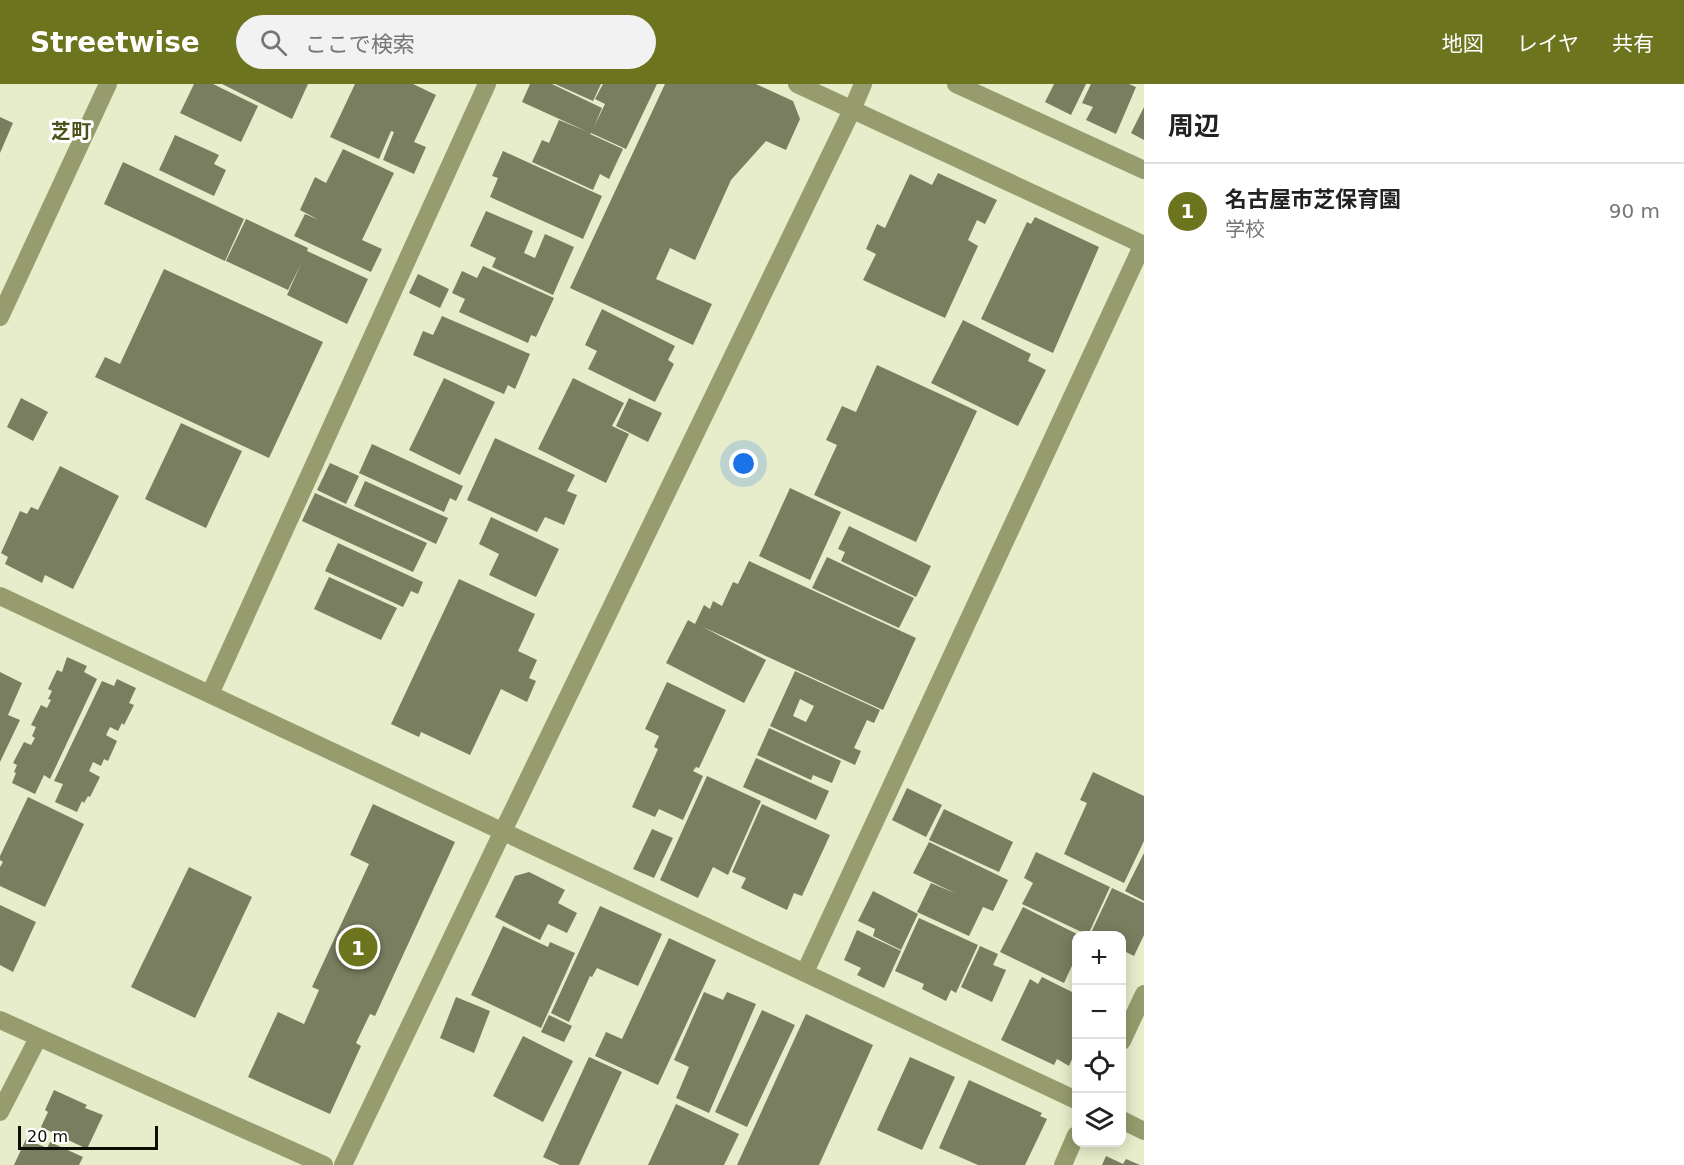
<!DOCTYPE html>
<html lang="ja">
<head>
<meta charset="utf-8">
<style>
  :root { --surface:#fff; --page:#f2f2f2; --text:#222; --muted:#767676; --line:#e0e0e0; --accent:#6c741e }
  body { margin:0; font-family:"DejaVu Sans","Noto Sans JP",sans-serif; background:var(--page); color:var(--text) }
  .controls { position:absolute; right:18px; bottom:18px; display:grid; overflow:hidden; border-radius:12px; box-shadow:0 3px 15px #0003 }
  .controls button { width:54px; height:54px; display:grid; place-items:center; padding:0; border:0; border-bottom:2px solid var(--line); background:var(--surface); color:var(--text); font:30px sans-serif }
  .scale { position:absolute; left:18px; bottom:15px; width:140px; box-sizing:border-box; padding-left:6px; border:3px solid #0c0e04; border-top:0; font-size:16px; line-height:21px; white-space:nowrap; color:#0c0e04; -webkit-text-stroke:4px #fff; paint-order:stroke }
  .you { position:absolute; left:744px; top:380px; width:21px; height:21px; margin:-15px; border:4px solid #fff; border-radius:50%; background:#1a73e8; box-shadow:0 0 0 9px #1a73e833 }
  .badge { display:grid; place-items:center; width:39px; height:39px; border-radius:50%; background:var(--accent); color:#fff; font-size:20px; font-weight:700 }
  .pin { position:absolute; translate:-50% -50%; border:3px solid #fff; box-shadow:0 2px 6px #0006 }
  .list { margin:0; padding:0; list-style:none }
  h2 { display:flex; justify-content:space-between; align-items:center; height:78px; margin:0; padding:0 24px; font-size:26px }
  h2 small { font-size:20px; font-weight:400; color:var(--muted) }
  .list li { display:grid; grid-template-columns:39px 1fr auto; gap:18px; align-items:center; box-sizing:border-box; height:96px; padding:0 24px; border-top:2px solid var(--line) }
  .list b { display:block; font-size:22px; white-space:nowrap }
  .list p { margin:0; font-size:20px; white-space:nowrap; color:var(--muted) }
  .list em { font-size:20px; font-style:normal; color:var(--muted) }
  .icon { flex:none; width:33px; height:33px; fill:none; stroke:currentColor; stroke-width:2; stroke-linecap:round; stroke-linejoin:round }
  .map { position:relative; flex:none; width:1144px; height:1081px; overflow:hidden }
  header { display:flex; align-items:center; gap:36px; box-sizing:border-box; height:84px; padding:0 30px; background:var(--accent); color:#fff }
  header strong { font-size:28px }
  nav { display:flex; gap:33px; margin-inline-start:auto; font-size:21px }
  .search { width:420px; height:54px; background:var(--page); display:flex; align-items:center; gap:15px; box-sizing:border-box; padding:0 21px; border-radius:33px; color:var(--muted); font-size:22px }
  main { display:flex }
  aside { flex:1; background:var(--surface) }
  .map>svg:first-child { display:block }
  .building { fill:#797e60; fill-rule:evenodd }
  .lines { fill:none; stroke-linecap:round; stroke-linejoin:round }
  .minor { stroke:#969c6d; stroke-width:18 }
  .labels { text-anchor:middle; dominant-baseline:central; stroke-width:6; stroke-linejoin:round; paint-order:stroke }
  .quarter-label { font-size:20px; font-weight:bold; fill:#4b5117; stroke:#fff }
</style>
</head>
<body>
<header>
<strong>Streetwise</strong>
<div class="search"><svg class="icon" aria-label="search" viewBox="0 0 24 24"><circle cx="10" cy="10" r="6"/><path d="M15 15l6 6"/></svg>ここで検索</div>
<nav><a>地図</a><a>レイヤ</a><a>共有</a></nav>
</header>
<main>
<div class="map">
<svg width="1144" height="1081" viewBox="0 0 1144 1081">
  <rect width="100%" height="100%" fill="#e7eccb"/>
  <g class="building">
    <polygon points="194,0 213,0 258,22 241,58 180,29"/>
    <polygon points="222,0 308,0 292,35"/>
    <polygon points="355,0 413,0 436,11 414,58 426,63 414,90 383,76 394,48 391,47 379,75 330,53"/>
    <polygon points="530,0 552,0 602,24 594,43 605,20 595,15 603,0 657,0 626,65 591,49 590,50 623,65 609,95 600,90 593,106 532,78 542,56 549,59 559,36 588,48 522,18"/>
    <polygon points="555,0 601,0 593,17"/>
    <polygon points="665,0 756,0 793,17 800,35 786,66 766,57 731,96 695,176 670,164 656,195 712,220 693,261 570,204"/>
    <polygon points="1054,0 1086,0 1071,31 1045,18"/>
    <polygon points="1091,0 1129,0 1136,3 1116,50 1086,36 1093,23 1082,19"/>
    <polygon points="1144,23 1144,56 1131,49"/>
    <polygon points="0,33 13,39 0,69"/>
    <polygon points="175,51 219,71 214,80 226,86 214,112 159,86"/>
    <polygon points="343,65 394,89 362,156 382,165 371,188 294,152 305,130 319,136 300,126 315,93 326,99"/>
    <polygon points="503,67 602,112 583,155 490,113 498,94 492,92"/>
    <polygon points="123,78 244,135 225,177 104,120"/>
    <polygon points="938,89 997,116 985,140 977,136 968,156 978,162 945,234 863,196 876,170 866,165 877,140 885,144 910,90 932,101"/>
    <polygon points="486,127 533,147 524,169 535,174 545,150 574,163 553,211 492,183 496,174 470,162"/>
    <polygon points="1035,133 1099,163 1053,269 981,235 1027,138 1031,140"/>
    <polygon points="246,135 308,164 307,167 368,195 347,240 287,211 301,180 288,206 226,177"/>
    <polygon points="483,182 554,214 536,253 531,251 528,259 459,228 465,215 452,209 462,187 477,194"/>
    <polygon points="164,185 323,258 269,374 95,293 105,273 120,280"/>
    <polygon points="418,190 449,205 440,224 409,209"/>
    <polygon points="602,225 675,262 668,276 674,280 655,318 588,285 597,267 585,261"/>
    <polygon points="442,232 530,270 515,305 508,301 504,310 413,271 423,247 433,251"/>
    <polygon points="963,236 1031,270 1028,277 1046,286 1018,342 931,299"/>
    <polygon points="877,281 977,327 916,458 814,411 837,361 826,356 842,322 856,328"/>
    <polygon points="444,294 495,318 460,391 409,366"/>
    <polygon points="573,294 624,319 612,342 629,350 606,399 538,365"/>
    <polygon points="21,314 48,328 33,357 7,343"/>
    <polygon points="629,314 662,329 648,358 616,342"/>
    <polygon points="181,339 242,367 206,444 145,415"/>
    <polygon points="495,354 575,391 567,407 577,411 564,441 545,433 537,448 467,416"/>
    <polygon points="372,360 463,402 456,417 450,414 444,428 359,389"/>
    <polygon points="330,379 359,392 346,420 317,406"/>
    <polygon points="60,382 119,412 73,505 45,491 42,499 5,480 8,473 1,469 20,427 27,430 31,423 38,426"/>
    <polygon points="365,397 448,434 436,460 354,422"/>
    <polygon points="790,404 841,428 810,496 759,472"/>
    <polygon points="315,409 427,459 413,488 302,437"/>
    <polygon points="491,433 559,465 536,513 489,491 499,470 479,460"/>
    <polygon points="849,442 931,482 916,513 841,477 845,468 838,465"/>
    <polygon points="338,459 423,498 418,510 411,507 403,523 325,487"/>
    <polygon points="827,473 914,514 899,544 812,504"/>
    <polygon points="749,477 916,554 883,626 701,542 766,576 744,619 666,579 688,536 695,540 704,521 710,525 713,517 722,522 733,498 738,500"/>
    <polygon points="329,493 397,524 381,556 314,525"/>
    <polygon points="459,495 535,530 518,567 537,576 529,594 536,597 527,618 501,605 470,671 421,648 419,653 391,640"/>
    <polygon points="67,573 87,582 84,588 97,595 50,695 44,691 35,710 12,699 16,689 14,688 17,681 13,679 24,658 31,661 35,654 32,652 36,643 31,641 41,621 47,624 51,616 48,615 52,607 48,605 57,586 62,588"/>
    <path d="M795,587L880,626L874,639L867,636L854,664L861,667L855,681L770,642ZM800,615L814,622L806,638L793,632Z"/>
    <polygon points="0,588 22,599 8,631 20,636 0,678"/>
    <polygon points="117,595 136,604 129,619 134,621 124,641 122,639 118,647 110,643 106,651 117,657 108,677 104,675 101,682 93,678 89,687 100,693 90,713 88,712 84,719 82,717 77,728 55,718 63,700 54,697 102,597 114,602"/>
    <polygon points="667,598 726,626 699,684 696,683 693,687 703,692 683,736 659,725 655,733 632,723 658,665 654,663 659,652 645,645"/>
    <polygon points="769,644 841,677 832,699 813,691 811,696 757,671"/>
    <polygon points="756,674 829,707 816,736 743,703"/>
    <polygon points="1093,688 1144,712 1144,757 1124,799 1064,770 1087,719 1080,716"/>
    <polygon points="707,692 761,717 728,791 713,783 698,814 660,796"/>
    <polygon points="907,704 942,721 926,753 892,736"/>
    <polygon points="28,713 84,740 45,823 0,802 0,783 3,778 0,776 0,772"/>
    <polygon points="373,720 455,758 375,932 370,930 356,959 361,962 330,1030 248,993 278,928 304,940 319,906 312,903 369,780 350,771"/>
    <polygon points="762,720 830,751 802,812 794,809 787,826 741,804 746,794 732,788"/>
    <polygon points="944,725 1013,758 999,788 929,756"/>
    <polygon points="652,745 673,754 654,794 633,785"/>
    <polygon points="929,758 1008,796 993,827 983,823 969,852 917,828 931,799 957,810 913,789"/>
    <polygon points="1036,768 1110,803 1088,851 1022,820 1033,799 1024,794"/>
    <polygon points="1144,769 1144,817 1125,807"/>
    <polygon points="189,783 252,813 195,934 131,903"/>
    <polygon points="529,788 565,806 558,819 577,829 567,849 548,840 540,856 495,833 515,792"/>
    <polygon points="1112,804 1144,819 1144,851 1134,872 1122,866 1122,852 1090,851"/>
    <polygon points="873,807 918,830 901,866 873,852 875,845 858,837"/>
    <polygon points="0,821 36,838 13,888 0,881"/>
    <polygon points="600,822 662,850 638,902 597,884 592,893 590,892 569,938 551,929"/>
    <polygon points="1023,823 1081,852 1076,852 1076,873 1064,899 1000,868"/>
    <polygon points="919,834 978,861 956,909 951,906 946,917 922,905 924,900 895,887"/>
    <polygon points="503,842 548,863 550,858 575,869 541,944 471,911"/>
    <polygon points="857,846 901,867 884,904 857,891 861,884 844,876"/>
    <polygon points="669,854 716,876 658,1001 595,972 606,948 622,955"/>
    <polygon points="980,862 998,870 993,881 1006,886 992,918 961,903"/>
    <polygon points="1042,893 1076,910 1076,966 1069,982 1057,975 1054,981 1001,956 1030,895 1038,900"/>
    <polygon points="704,908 723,916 727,908 756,920 709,1029 676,1014 689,983 674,976"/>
    <polygon points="456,913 490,927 474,969 440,954"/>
    <polygon points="762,926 795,941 747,1043 715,1028"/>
    <polygon points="806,930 873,961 819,1081 737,1081"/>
    <polygon points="549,931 572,942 564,958 541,948"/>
    <polygon points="523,952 573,977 543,1038 493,1012"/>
    <polygon points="589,973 622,988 579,1081 560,1081 543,1073"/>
    <polygon points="910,973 955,993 922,1066 877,1046"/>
    <polygon points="969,996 1042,1029 1040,1032 1047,1035 1025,1081 978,1081 939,1064"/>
    <polygon points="54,1006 87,1021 85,1024 103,1031 87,1065 41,1043 48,1028 45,1026"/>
    <polygon points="676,1020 739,1050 724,1081 648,1081"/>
    <polygon points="26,1055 47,1064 50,1058 83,1073 79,1081 14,1081"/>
    <polygon points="1106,1072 1123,1080 1126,1075 1140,1081 1102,1081"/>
  </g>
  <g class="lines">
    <g class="minor">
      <polyline points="797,0 1144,161"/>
      <polyline points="956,0 1144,86"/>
      <polyline points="0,233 108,0"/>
      <polyline points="0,512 1076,1016"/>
      <polyline points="210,610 487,0"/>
      <polyline points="805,888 1143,160"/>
      <polyline points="0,936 324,1081"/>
      <polyline points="1122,957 1144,910"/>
      <polyline points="0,1028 38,954"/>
      <polyline points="1122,1036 1144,1047"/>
      <polyline points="343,1081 503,747 852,26 863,0"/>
      <polyline points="1063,1081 1076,1051"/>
    </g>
  </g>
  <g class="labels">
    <g class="quarter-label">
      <text x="71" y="47">芝町</text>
    </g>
  </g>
</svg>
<div class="controls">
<button>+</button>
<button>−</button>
<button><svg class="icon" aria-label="locate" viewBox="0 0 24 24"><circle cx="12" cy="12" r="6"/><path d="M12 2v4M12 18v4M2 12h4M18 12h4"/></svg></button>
<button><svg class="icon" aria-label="layers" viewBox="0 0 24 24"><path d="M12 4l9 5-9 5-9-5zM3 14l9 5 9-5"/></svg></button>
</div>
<div class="scale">20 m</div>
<div class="you"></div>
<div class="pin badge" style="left:358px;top:863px">1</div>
</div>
<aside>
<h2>周辺<small></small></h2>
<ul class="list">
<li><span class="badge">1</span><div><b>名古屋市芝保育園</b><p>学校</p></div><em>90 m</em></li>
</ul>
</aside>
</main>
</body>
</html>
